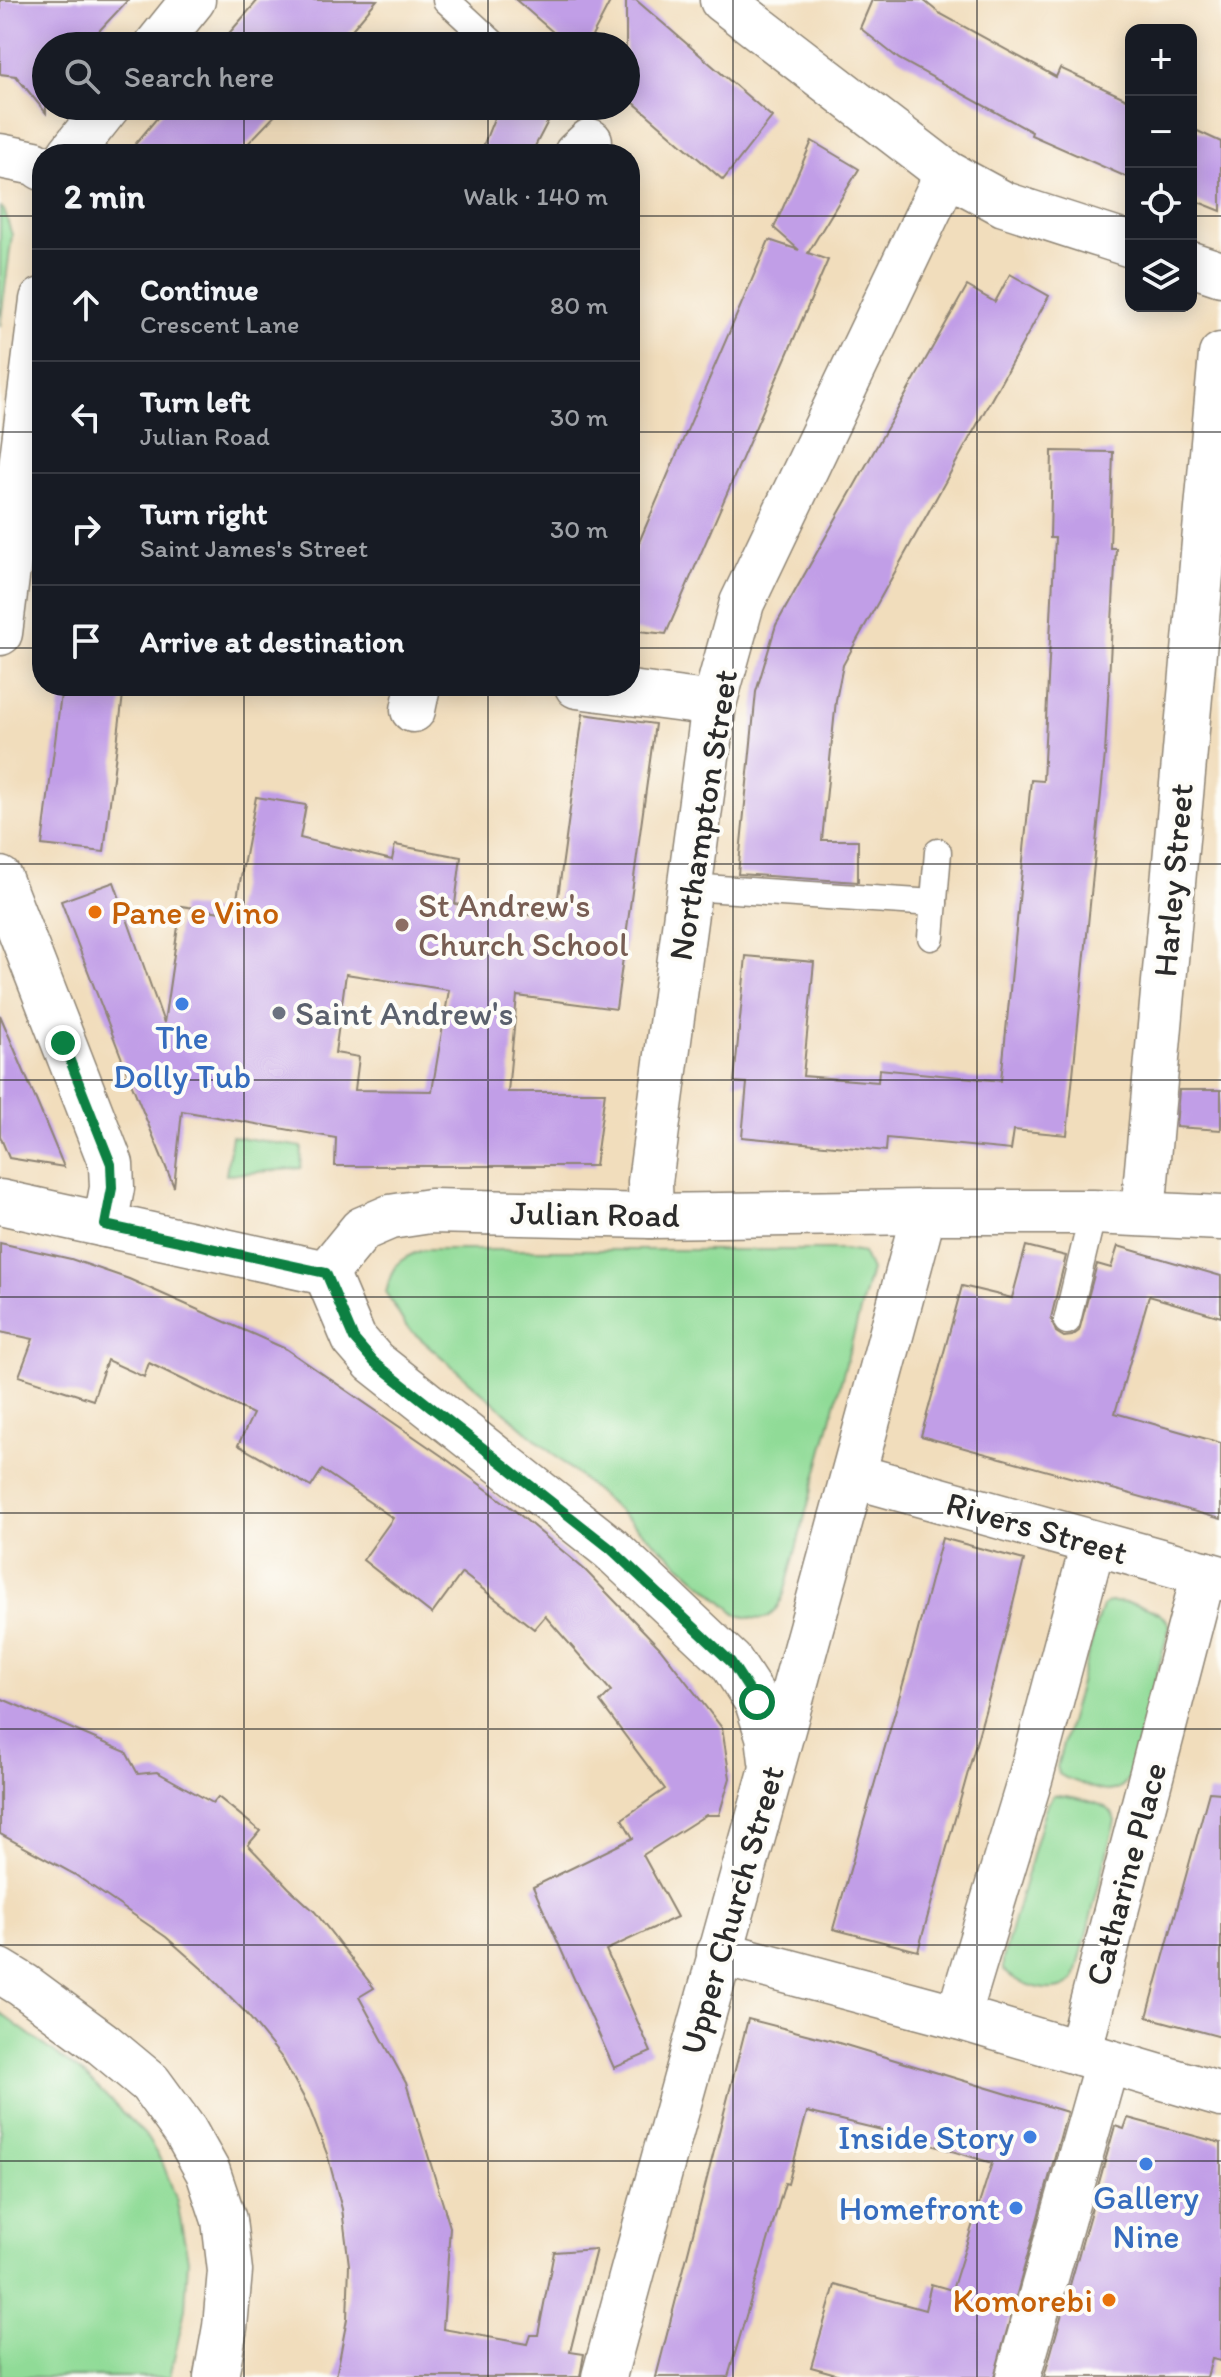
<!DOCTYPE html>
<html lang="en">
<head>
<meta charset="utf-8">
<style>
  :root { --surface:#171b24; --page:#242831; --text:#f1f3f6; --muted:#9ea1a6; --line:#363941 }
  body { margin:0; font-family:Itim,sans-serif; background:var(--page); color:var(--text) }
  .controls { position:absolute; right:24px; top:24px; display:grid; overflow:hidden; border-radius:16px; box-shadow:0 4px 20px #0003 }
  .controls button { width:72px; height:72px; display:grid; place-items:center; padding:0; border:0; border-bottom:2px solid var(--line); background:var(--surface); color:var(--text); font:40px sans-serif }
  .stop { position:absolute; width:24px; height:24px; margin:-18px; border:6px solid #0b8043; border-radius:50%; background:#fff }
  .stop.end { background:#0b8043; border-color:#fff; box-shadow:0 2px 8px #0008 }
  .list { margin:0; padding:0; list-style:none }
  h2 { display:flex; justify-content:space-between; align-items:center; height:104px; margin:0; padding:0 32px; font-size:34px }
  h2 small { font-size:26px; font-weight:400; color:var(--muted) }
  .list li { display:grid; grid-template-columns:52px 1fr auto; gap:24px; align-items:center; box-sizing:border-box; height:112px; padding:0 32px; border-top:2px solid var(--line) }
  .list b { display:block; font-size:30px; white-space:nowrap }
  .list p { margin:0; font-size:26px; white-space:nowrap; color:var(--muted) }
  .list em { font-size:26px; font-style:normal; color:var(--muted) }
  .icon { flex:none; width:44px; height:44px; fill:none; stroke:currentColor; stroke-width:2; stroke-linecap:round; stroke-linejoin:round }
  .map { position:relative; flex:none; width:1221px; height:2377px; overflow:hidden }
  .search { position:absolute; background:var(--surface); box-shadow:0 4px 20px #0003; left:32px; top:32px; width:608px; height:88px; display:flex; align-items:center; gap:20px; box-sizing:border-box; padding:0 28px; border-radius:44px; color:var(--muted); font-size:30px }
  .panel { position:absolute; background:var(--surface); box-shadow:0 4px 20px #0003; left:32px; top:144px; width:608px; height:552px; border-radius:32px }
  .map>svg:first-child { display:block }
  .green { fill:#90db97; stroke:#5e8361; stroke-width:2 }
  .building { fill:#c19ee7; fill-rule:evenodd }
  .lines { fill:none; stroke-linecap:round; stroke-linejoin:round }
  .lane-casing { stroke:#8e8474; stroke-width:29 }
  .street-casing { stroke:#8e8474; stroke-width:47 }
  .secondary-casing { stroke:#8e8474; stroke-width:47 }
  .lane { stroke:#fff; stroke-width:26 }
  .street { stroke:#fff; stroke-width:44 }
  .secondary { stroke:#fff; stroke-width:44 }
  .route { stroke:#0b8043; stroke-width:10 }
  .grid { fill:none; stroke:#2b2b2b; stroke-width:2; stroke-opacity:0.55 }
  .food-dot { fill:#e8710a; stroke:#fdfcf7; stroke-width:3 }
  .education-dot { fill:#8d6e63; stroke:#fdfcf7; stroke-width:3 }
  .shop-dot { fill:#3f7fe0; stroke:#fdfcf7; stroke-width:3 }
  .worship-dot { fill:#6b7280; stroke:#fdfcf7; stroke-width:3 }
  .labels { text-anchor:middle; dominant-baseline:central; stroke-width:8; stroke-linejoin:round; paint-order:stroke }
  .street-label { font-size:34px; fill:#2b2b2b; stroke:#fdfcf7 }
  .education-label { font-size:34px; fill:#785e54; stroke:#fdfcf7; text-anchor:start }
  .food-label { font-size:34px; fill:#c56008; stroke:#fdfcf7; text-anchor:start }
  .worship-label { font-size:34px; fill:#5b616d; stroke:#fdfcf7; text-anchor:start }
  .shop-label { font-size:34px; fill:#366cbe; stroke:#fdfcf7 }
</style>
</head>
<body>
<div class="map">
<svg width="1221" height="2377" viewBox="0 0 1221 2377">
  <rect width="100%" height="100%" fill="#fdfcf7"/>
  <filter id="ink" filterUnits="userSpaceOnUse"><feTurbulence type="fractalNoise" baseFrequency=".0125" numOctaves="2"/><feDisplacementMap in="SourceGraphic" scale="16" xChannelSelector="R" yChannelSelector="G"/><feConvolveMatrix kernelMatrix="1 2 1 2 8 2 1 2 1" color-interpolation-filters="sRGB"/></filter>
  <filter id="wash" filterUnits="userSpaceOnUse"><feTurbulence type="fractalNoise" baseFrequency=".006" numOctaves="4" result="noise"/><feDisplacementMap in="SourceGraphic" scale="32" xChannelSelector="R" yChannelSelector="G"/><feGaussianBlur stdDeviation="1.8" result="paint"/><feColorMatrix in="noise" values="0 0 0 0 0 0 0 0 0 0 0 0 0 0 0 0 0 1.4 0 .05"/><feComposite in="paint" operator="in"/></filter>
  <g filter="url(#wash)">
    <rect width="100%" height="100%" fill="#f1ddbc"/>
    <g class="green">
      <polygon points="0,207 4,210 12,235 0,326"/>
      <polygon points="232,1136 302,1147 301,1168 226,1175"/>
      <path d="M423,1250H844L863,1253L871,1270L784,1594C773,1620 765,1623 738,1615L406,1326L386,1293C393,1265 395,1260 423,1250Z"/>
      <path d="M1110,1602C1131,1602 1160,1607 1170,1625L1130,1775C1116,1804 1090,1786 1066,1778L1059,1774L1057,1766L1098,1618L1102,1607Z"/>
      <path d="M1053,1795C1064,1794 1099,1802 1108,1809C1113,1813 1113,1815 1115,1821L1075,1979C1057,1999 1021,1986 1003,1970V1959L1045,1809Z"/>
      <polygon points="0,2013 86,2076 145,2135 163,2164 176,2198 188,2259 185,2309 170,2377 0,2377"/>
    </g>
    <g id="blocks">
      <g class="building">
        <polygon points="0,0 128,0 85,46 46,46 46,113 16,76 0,74"/>
        <polygon points="258,0 377,0 338,46 218,46"/>
        <polygon points="516,0 611,0 587,46 569,46"/>
        <polygon points="626,0 636,0 772,117 723,180 626,96"/>
        <polygon points="872,0 923,0 939,13 1056,77 1060,68 1131,101 1131,179 1031,135 1032,132 899,59 860,28"/>
        <polygon points="167,106 284,106 238,154 127,154"/>
        <polygon points="499,106 556,106 531,154 483,154 487,147 483,146"/>
        <polygon points="1191,128 1221,142 1221,211 1191,199"/>
        <polygon points="812,141 859,169 808,253 828,260 666,634 630,630 630,563 769,240 799,250 774,228"/>
        <polygon points="1010,274 1049,296 843,665 836,700 822,840 858,840 858,882 738,874 756,692 776,625 967,286 995,302"/>
        <polygon points="1052,451 1113,452 1110,548 1116,548 1105,754 1067,1135 1014,1130 1011,1150 887,1138 886,1151 742,1137 747,1083 734,1082 746,956 814,962 803,1076 878,1082 879,1069 1001,1081 1031,780 1043,781 1055,538 1050,538"/>
        <polygon points="62,686 124,686 104,852 42,845"/>
        <path d="M583,714L655,724L616,1009L517,996L508,1092H605L595,1166H335L336,1138L182,1111L174,1187L132,1085L61,901L114,882L164,1023L181,906L234,914L256,797L306,805L300,838L392,860L395,845L461,857L455,904L555,919ZM346,974L449,990L432,1091L355,1090L359,1057L335,1053Z"/>
        <polygon points="0,1015 39,1107 64,1167 9,1158 0,1136"/>
        <polygon points="1179,1090 1221,1090 1221,1130 1176,1127"/>
        <polygon points="0,1243 71,1259 129,1279 286,1349 442,1456 513,1509 585,1570 660,1648 722,1728 730,1778 719,1815 706,1815 643,1855 677,1917 606,1950 651,2052 614,2068 533,1887 633,1838 622,1819 665,1789 600,1702 611,1691 545,1616 534,1629 462,1573 432,1614 363,1560 393,1518 322,1470 311,1487 238,1445 253,1414 149,1363 144,1377 107,1360 93,1400 19,1376 33,1339 0,1332"/>
        <polygon points="1026,1246 1066,1256 1051,1318 1056,1332 1064,1337 1072,1336 1079,1331 1097,1264 1111,1268 1118,1246 1221,1276 1221,1317 1149,1296 1115,1413 1221,1443 1221,1519 921,1436 962,1286 1012,1298"/>
        <polygon points="942,1538 1024,1560 996,1672 918,1951 833,1929 913,1649"/>
        <polygon points="0,1698 126,1752 138,1774 157,1772 213,1803 218,1797 260,1831 248,1845 289,1888 315,1912 374,1988 359,1997 406,2083 450,2227 443,2329 527,2344 530,2335 538,2335 554,2252 596,2249 570,2352 584,2354 580,2377 336,2377 347,2319 349,2265 342,2209 327,2154 308,2105 282,2058 246,2013 209,1975 166,1937 74,1874 0,1834"/>
        <polygon points="1209,1792 1221,1793 1221,2037 1147,2017"/>
        <polygon points="748,2019 829,2040 1067,2112 994,2377 847,2377 811,2367 835,2285 925,2310 931,2284 952,2290 992,2163 882,2130 807,2112 788,2184 785,2183 728,2377 656,2377"/>
        <polygon points="1128,2118 1221,2143 1221,2361 1212,2359 1207,2377 1044,2377 1115,2126 1124,2129"/>
      </g>
    </g>
  </g>
  <g filter="url(#ink)">
    <use href="#blocks" fill-opacity="0" stroke="#8e8474" stroke-width="2"/>
    <g class="lines">
      <g class="lane-casing">
        <g id="lane">
          <polyline points="446,0 496,46"/>
          <polyline points="689,887 934,903"/>
          <polyline points="931,937 938,852"/>
          <polyline points="1067,1321 1093,1212"/>
        </g>
      </g>
      <g class="street-casing">
        <g id="street">
          <polyline points="722,0 947,173 1004,204 1131,245"/>
          <polyline points="156,46 193,0"/>
          <polyline points="70,154 108,106"/>
          <polyline points="576,154 590,141"/>
          <polyline points="0,156 35,163 42,168"/>
          <polyline points="1191,264 1221,274"/>
          <polyline points="0,633 42,300"/>
          <polyline points="577,686 714,704"/>
          <polyline points="413,710 418,686"/>
          <polyline points="0,879 111,1164 112,1188 105,1225"/>
          <polyline points="1143,1213 1221,355"/>
          <polyline points="651,1216 650,1182 714,704 742,603 947,173"/>
          <polyline points="326,1273 354,1339 374,1362 611,1549 731,1662 757,1702 768,1736 771,1761"/>
          <polyline points="854,1476 1221,1578"/>
          <polyline points="719,1953 958,2017 1221,2095"/>
          <polyline points="0,1971 23,1985 103,2044 150,2083 185,2131 208,2172 224,2220 230,2271 225,2327 216,2377"/>
          <polyline points="958,2017 1031,1776 1093,1544"/>
          <polyline points="1079,2053 1204,1573"/>
          <path d="M604,2377C709,1988 821,1601 924,1212"/>
          <polyline points="1018,2377 1107,2062"/>
        </g>
      </g>
      <g class="secondary-casing">
        <polyline id="secondary" points="0,1202 326,1273 362,1229 390,1217 430,1211 651,1216 924,1212 1093,1212 1221,1218"/>
      </g>
      <use href="#lane" class="lane"/>
      <use href="#street" class="street"/>
      <use href="#secondary" class="secondary"/>
    </g>
  </g>
  <g class="lines" filter="url(#ink)">
    <polyline class="route" points="63,1043 111,1164 112,1188 105,1225 326,1273 354,1339 374,1362 611,1549 731,1662 757,1702"/>
  </g>
  <path class="grid" d="M244,0V46M488,0V46M733,0V2377M977,0V2377M244,106V154M488,106V154M0,216H42M630,216H1131M1191,216H1221M0,432H42M630,432H1221M0,648H42M630,648H1221M244,686V2377M488,686V2377M0,864H1221M0,1080H1221M0,1297H1221M0,1513H1221M0,1729H1221M0,1945H1221M0,2161H1221"/>
  <g class="food-dot">
    <circle cx="95" cy="912" r="8"/>
    <circle cx="1109" cy="2300" r="8"/>
  </g>
  <circle class="education-dot" cx="402" cy="925" r="8"/>
  <g class="shop-dot">
    <circle cx="182" cy="1004" r="8"/>
    <circle cx="1030" cy="2137" r="8"/>
    <circle cx="1146" cy="2164" r="8"/>
    <circle cx="1016" cy="2208" r="8"/>
  </g>
  <circle class="worship-dot" cx="279" cy="1013" r="8"/>
  <g class="labels">
    <g class="street-label">
      <text transform="translate(703 815) rotate(-81)">Northampton Street</text>
      <text transform="translate(1173 880) rotate(-85)">Harley Street</text>
      <text transform="translate(595 1214) rotate(1)">Julian Road</text>
      <text transform="translate(1037 1528) rotate(16)">Rivers Street</text>
      <text transform="translate(1126 1874) rotate(-75)">Catharine Place</text>
      <text transform="translate(732 1910) rotate(-74)">Upper Church Street</text>
    </g>
    <g class="education-label">
      <text x="418" y="905">St Andrew's<tspan x="418" dy="39">Church School</tspan></text>
    </g>
    <g class="food-label">
      <text x="111" y="912">Pane e Vino</text>
      <text x="1093" y="2300" text-anchor="end">Komorebi</text>
    </g>
    <g class="worship-label">
      <text x="295" y="1013">Saint Andrew's</text>
    </g>
    <g class="shop-label">
      <text x="182" y="1037">The<tspan x="182" dy="39">Dolly Tub</tspan></text>
      <text x="1014" y="2137" text-anchor="end">Inside Story</text>
      <text x="1146" y="2197">Gallery<tspan x="1146" dy="39">Nine</tspan></text>
      <text x="1000" y="2208" text-anchor="end">Homefront</text>
    </g>
  </g>
</svg>
<div class="controls">
<button>+</button>
<button>−</button>
<button><svg class="icon" aria-label="locate" viewBox="0 0 24 24"><circle cx="12" cy="12" r="6"/><path d="M12 2v4M12 18v4M2 12h4M18 12h4"/></svg></button>
<button><svg class="icon" aria-label="layers" viewBox="0 0 24 24"><path d="M12 4l9 5-9 5-9-5zM3 14l9 5 9-5"/></svg></button>
</div>
<div class="stop" style="left:757px;top:1702px"></div>
<div class="stop end" style="left:63px;top:1043px"></div>
<div class="search"><svg class="icon" aria-label="search" viewBox="0 0 24 24"><circle cx="10" cy="10" r="6"/><path d="M15 15l6 6"/></svg>Search here</div>
<section class="panel">
<h2>2 min<small>Walk · 140 m</small></h2>
<ul class="list">
<li><svg class="icon" aria-label="ahead" viewBox="0 0 24 24"><path d="M12 20V5M6 11l6-6 6 6"/></svg><div><b>Continue</b><p>Crescent Lane</p></div><em>80 m</em></li>
<li><svg class="icon" aria-label="left" viewBox="0 0 24 24"><path d="M17 20v-9H6M10 6l-5 5 5 5"/></svg><div><b>Turn left</b><p>Julian Road</p></div><em>30 m</em></li>
<li><svg class="icon" aria-label="right" viewBox="0 0 24 24"><path d="M7 20v-9h11M14 6l5 5-5 5"/></svg><div><b>Turn right</b><p>Saint James's Street</p></div><em>30 m</em></li>
<li><svg class="icon" aria-label="arrive" viewBox="0 0 24 24"><path d="M6 21V4h12l-3 4 3 4H6"/></svg><div><b>Arrive at destination</b></div></li>
</ul>
</section>
</div>
</body>
</html>
